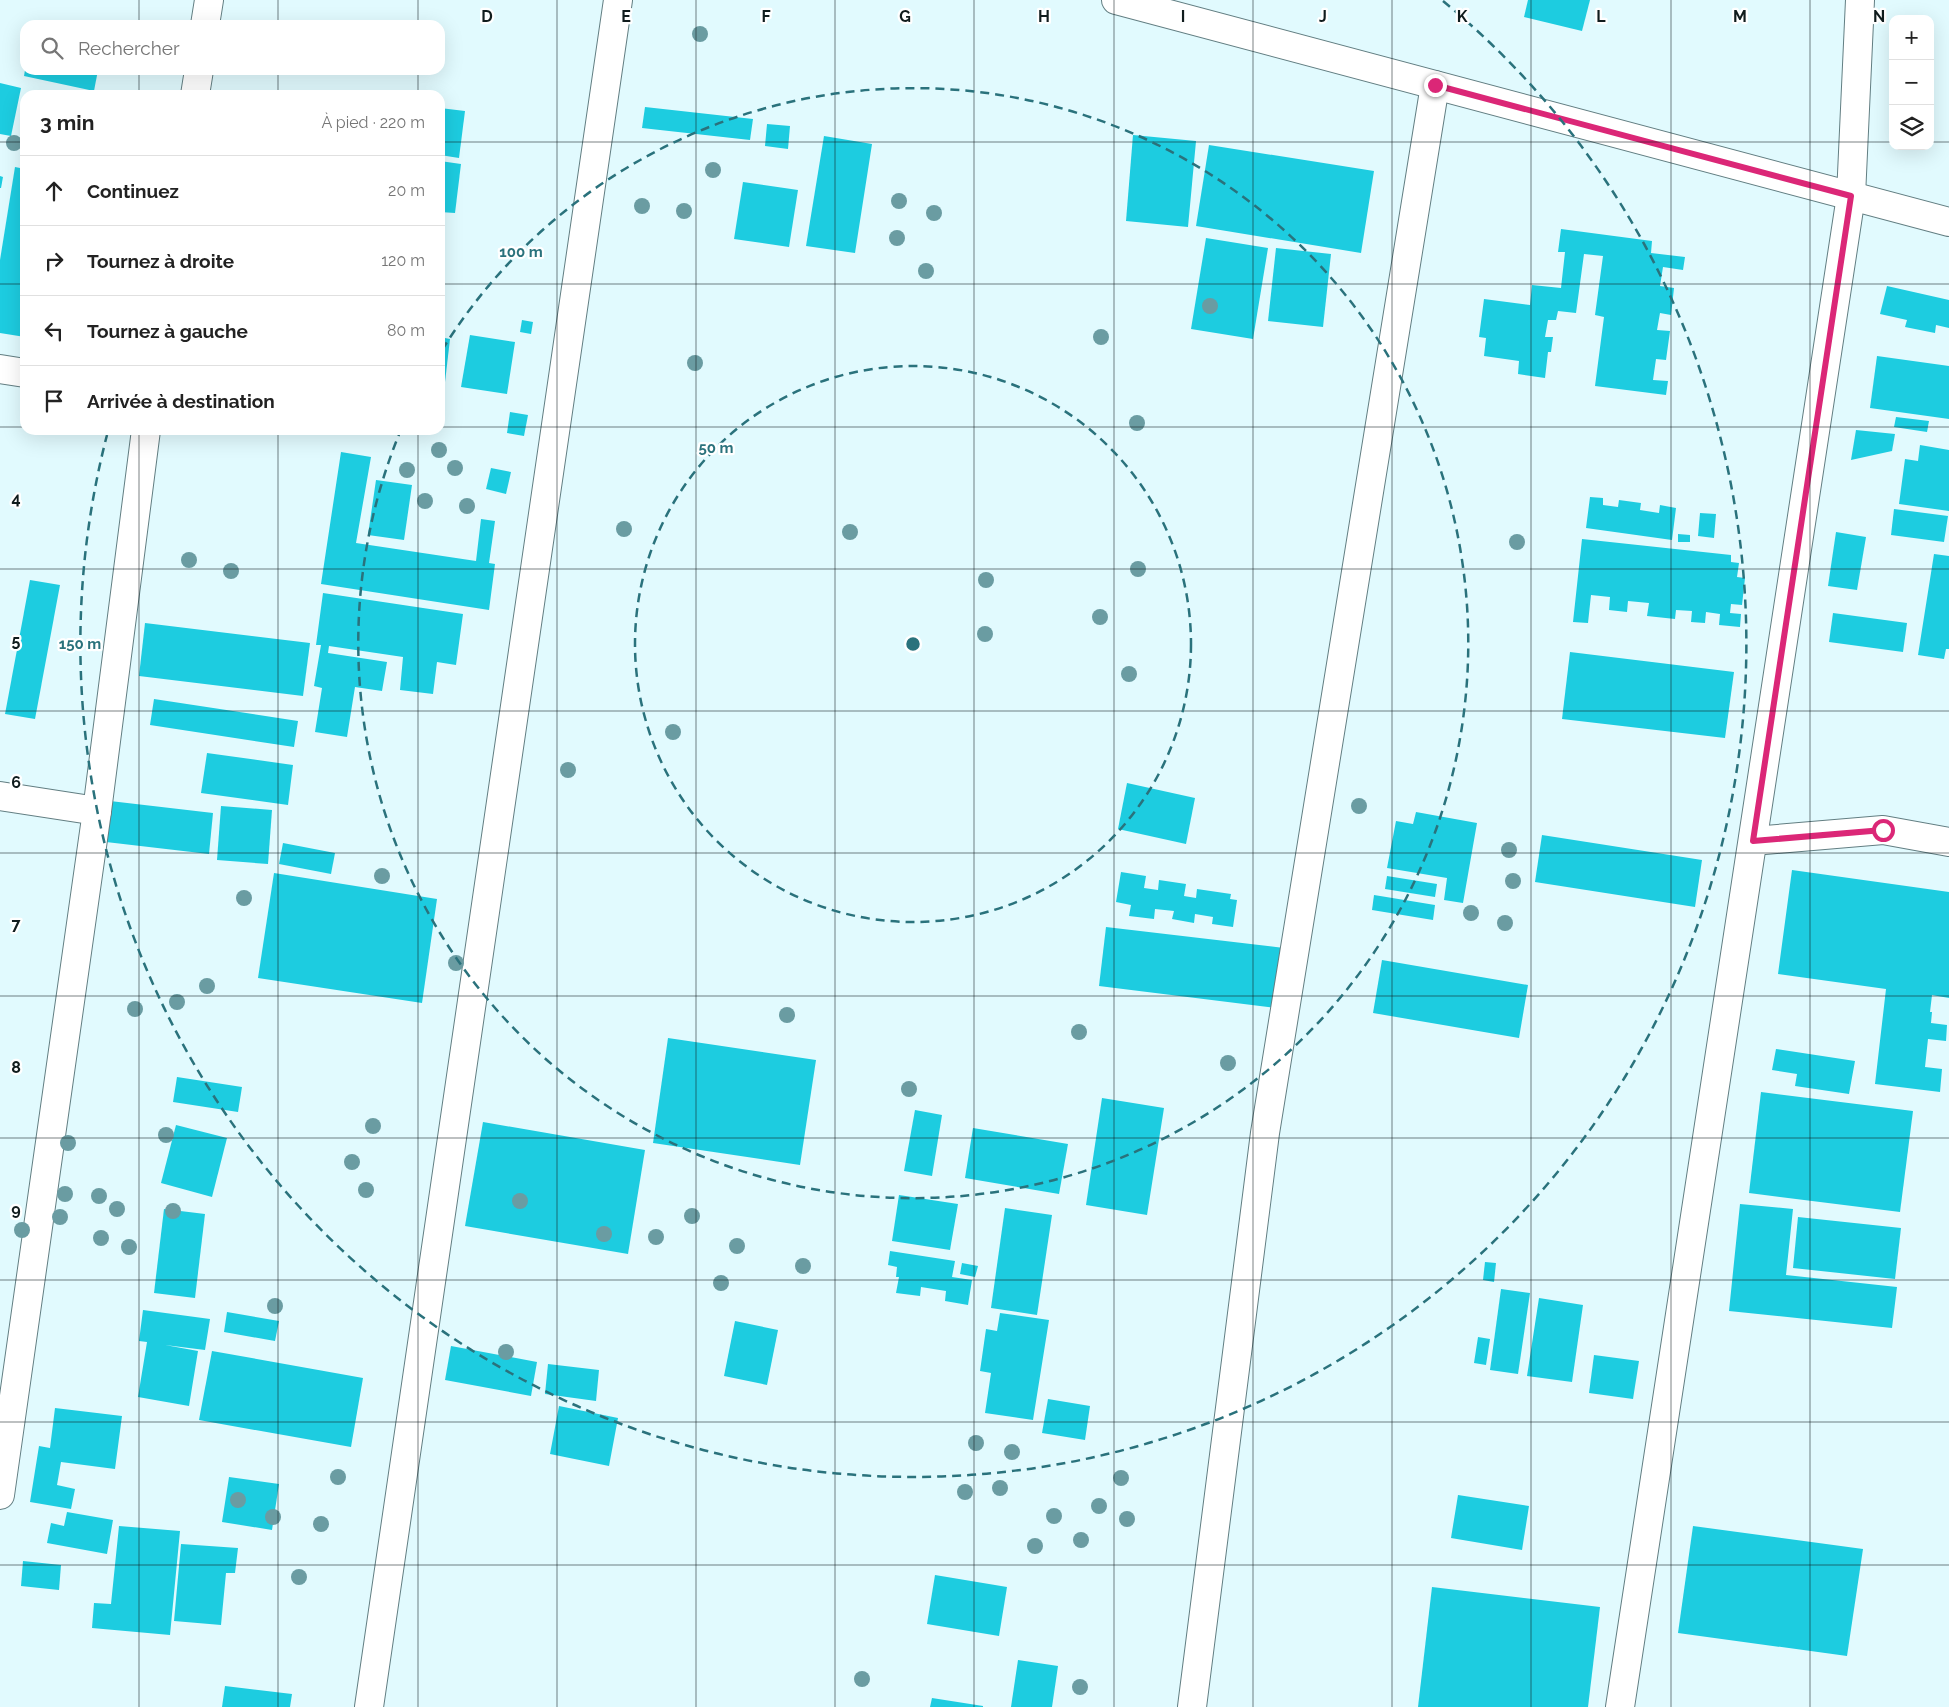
<!DOCTYPE html>
<html lang="fr">
<head>
<meta charset="utf-8">
<style>
  :root { --surface:#fff; --page:#f2f2f2; --text:#222; --muted:#767676; --line:#e0e0e0 }
  body { margin:0; font-family:Raleway,sans-serif; background:var(--page); color:var(--text) }
  .controls { position:absolute; right:15px; top:15px; display:grid; overflow:hidden; border-radius:10px; box-shadow:0 5px 20px #0002 }
  .controls button { width:45px; height:45px; display:grid; place-items:center; padding:0; border:0; border-bottom:1px solid var(--line); background:var(--surface); color:var(--text); font:25px sans-serif }
  .stop { position:absolute; width:15px; height:15px; margin:-11px; border:4px solid #db2777; border-radius:50%; background:#fff }
  .stop.end { background:#db2777; border-color:#fff; box-shadow:0 1px 5px #0008 }
  .list { margin:0; padding:0; list-style:none }
  h2 { display:flex; justify-content:space-between; align-items:center; height:65px; margin:0; padding:0 20px; font-size:21px }
  h2 small { font-size:16px; font-weight:400; color:var(--muted) }
  .list li { display:grid; grid-template-columns:32px 1fr auto; gap:15px; align-items:center; box-sizing:border-box; height:70px; padding:0 20px; border-top:1px solid var(--line) }
  .list b { display:block; font-size:19px; white-space:nowrap }
  .list em { font-size:16px; font-style:normal; color:var(--muted) }
  .icon { flex:none; width:28px; height:28px; fill:none; stroke:currentColor; stroke-width:2; stroke-linecap:round; stroke-linejoin:round }
  .map { position:relative; flex:none; width:1949px; height:1707px; overflow:hidden }
  .search { position:absolute; background:var(--surface); box-shadow:0 5px 20px #0002; left:20px; top:20px; width:425px; height:55px; display:flex; align-items:center; gap:12px; box-sizing:border-box; padding:0 18px; border-radius:15px; color:var(--muted); font-size:19px }
  .panel { position:absolute; background:var(--surface); box-shadow:0 5px 20px #0002; left:20px; top:90px; width:425px; height:345px; border-radius:15px }
  .map>svg:first-child { display:block }
  .building { fill:#1dcce0 }
  .lines { fill:none; stroke-linecap:round; stroke-linejoin:round }
  .minor-casing { stroke:#627e82; stroke-width:30 }
  .minor { stroke:#fff; stroke-width:28 }
  .tree { fill:#6a9ca2 }
  .route { stroke:#db2777; stroke-width:6 }
  .grid { fill:none; stroke:#101c1d; stroke-width:1; stroke-opacity:0.55 }
  .ring { fill:none; stroke:#2a727c; stroke-width:2.5; stroke-dasharray:9 6 }
  .grid-label { font-size:16px; text-anchor:middle; font-weight:bold; fill:#101c1d; stroke:#fff; stroke-width:4.5; stroke-linejoin:round; paint-order:stroke }
  .centre { fill:#2a727c; stroke:#fff; stroke-width:2.5 }
  .ring-label { font-size:15px; text-anchor:middle; font-weight:bold; fill:#2a727c; stroke:#fff; stroke-width:4.5; stroke-linejoin:round; paint-order:stroke }
</style>
</head>
<body>
<div class="map">
<svg width="1949" height="1707" viewBox="0 0 1949 1707">
  <rect width="100%" height="100%" fill="#e1fafe"/>
  <g class="building">
    <polygon points="1528,0 1590,0 1582,31 1524,17"/>
    <polygon points="25,70 98,70 94,91 24,76"/>
    <polygon points="0,83 21,88 11,136 0,134"/>
    <polygon points="645,107 753,119 750,140 642,128"/>
    <polygon points="440,108 465,111 459,158 440,155"/>
    <polygon points="767,124 790,126 788,149 765,146"/>
    <polygon points="1133,135 1196,141 1188,227 1126,221"/>
    <polygon points="824,136 872,144 855,253 806,246"/>
    <polygon points="1209,145 1374,171 1361,253 1196,226"/>
    <polygon points="440,161 461,164 455,213 440,212"/>
    <polygon points="15,167 25,169 25,337 0,333 0,260"/>
    <polygon points="0,176 3,177 1,188 0,188"/>
    <polygon points="743,182 798,190 789,247 734,239"/>
    <polygon points="1561,229 1652,241 1651,253 1685,257 1683,270 1663,267 1660,286 1674,288 1671,315 1660,313 1657,330 1670,331 1666,360 1656,359 1653,380 1668,381 1666,395 1595,386 1604,317 1595,315 1603,256 1584,254 1576,313 1558,311 1556,320 1548,320 1545,337 1553,337 1551,352 1548,352 1545,378 1518,374 1519,361 1484,356 1486,338 1479,337 1484,299 1530,305 1532,285 1561,288 1565,252 1558,252"/>
    <polygon points="1206,238 1268,248 1253,339 1191,329"/>
    <polygon points="1276,248 1331,254 1323,327 1268,321"/>
    <polygon points="1887,286 1949,300 1949,328 1936,325 1935,333 1905,327 1907,320 1880,314"/>
    <polygon points="522,320 533,322 531,334 520,332"/>
    <polygon points="470,335 515,342 507,394 461,387"/>
    <polygon points="440,337 450,339 442,408 440,408"/>
    <polygon points="1877,356 1949,366 1949,419 1870,408"/>
    <polygon points="510,412 528,415 524,436 507,433"/>
    <polygon points="1896,417 1929,421 1927,432 1894,427"/>
    <polygon points="1856,430 1895,434 1892,451 1851,460"/>
    <polygon points="1920,445 1949,450 1949,511 1899,504 1905,459 1918,461"/>
    <polygon points="341,452 371,457 356,543 476,561 481,519 495,521 489,563 495,564 489,610 321,584"/>
    <polygon points="491,468 511,472 506,494 486,489"/>
    <polygon points="376,480 412,485 404,540 368,535"/>
    <polygon points="1590,497 1603,498 1603,505 1618,507 1619,500 1641,503 1640,510 1659,513 1660,505 1676,508 1672,540 1586,528"/>
    <polygon points="1894,509 1948,516 1944,542 1891,535"/>
    <polygon points="1700,513 1716,514 1714,538 1698,536"/>
    <polygon points="1836,532 1866,537 1857,590 1828,586"/>
    <polygon points="1678,534 1690,535 1690,542 1678,542"/>
    <polygon points="1582,539 1731,555 1731,562 1739,563 1737,577 1745,578 1742,605 1731,604 1730,613 1741,614 1740,627 1719,625 1720,614 1706,612 1705,623 1691,622 1692,611 1676,610 1675,619 1647,616 1649,603 1628,601 1627,612 1609,610 1610,597 1591,595 1588,623 1573,622"/>
    <polygon points="1934,554 1949,556 1949,649 1946,649 1944,659 1918,655"/>
    <polygon points="30,580 60,585 35,719 5,714"/>
    <polygon points="323,593 463,614 456,665 437,662 433,694 400,690 403,657 329,646 328,653 387,662 382,691 355,687 347,737 315,732 322,688 314,686 321,645 316,645"/>
    <polygon points="1833,613 1907,623 1903,652 1829,642"/>
    <polygon points="145,623 310,643 303,696 139,676"/>
    <polygon points="1570,652 1734,672 1725,738 1562,719"/>
    <polygon points="154,699 298,721 294,747 150,725"/>
    <polygon points="207,753 293,765 288,805 201,793"/>
    <polygon points="1127,783 1195,798 1186,844 1118,829"/>
    <polygon points="110,801 213,813 209,854 106,842"/>
    <polygon points="221,806 272,810 268,864 217,860"/>
    <polygon points="1416,812 1477,823 1463,903 1444,900 1447,878 1387,868 1396,821 1413,824"/>
    <polygon points="1542,835 1702,860 1695,907 1535,882"/>
    <polygon points="283,843 335,853 331,874 279,864"/>
    <polygon points="1792,870 1949,892 1949,998 1932,995 1930,1012 1932,1012 1931,1023 1947,1025 1946,1041 1928,1039 1925,1067 1942,1069 1940,1092 1875,1084 1886,989 1778,974"/>
    <polygon points="1121,872 1146,876 1144,888 1158,890 1159,880 1186,884 1184,896 1196,898 1197,889 1231,894 1230,899 1237,900 1233,927 1212,924 1213,917 1195,914 1194,923 1172,919 1174,911 1155,909 1154,919 1129,916 1131,905 1116,902"/>
    <polygon points="274,873 437,899 422,1003 258,978"/>
    <polygon points="1387,876 1437,884 1435,897 1385,889"/>
    <polygon points="1374,895 1435,905 1433,920 1372,910"/>
    <polygon points="1106,927 1284,948 1277,1008 1099,986"/>
    <polygon points="1382,960 1528,985 1519,1038 1373,1013"/>
    <polygon points="668,1038 816,1060 800,1165 653,1143"/>
    <polygon points="1776,1049 1855,1061 1849,1094 1795,1086 1797,1074 1772,1070"/>
    <polygon points="177,1077 242,1087 238,1112 173,1102"/>
    <polygon points="1761,1092 1913,1111 1900,1212 1749,1193"/>
    <polygon points="1102,1098 1164,1108 1147,1215 1086,1205"/>
    <polygon points="915,1110 942,1115 932,1176 904,1171"/>
    <polygon points="483,1122 645,1150 628,1254 465,1226"/>
    <polygon points="176,1125 227,1138 212,1197 161,1183"/>
    <polygon points="973,1128 1068,1144 1059,1194 965,1178"/>
    <polygon points="899,1195 958,1204 950,1250 892,1241"/>
    <polygon points="1740,1204 1793,1209 1786,1275 1897,1287 1892,1328 1729,1311"/>
    <polygon points="1005,1208 1052,1215 1037,1315 991,1308"/>
    <polygon points="164,1209 205,1214 195,1298 154,1293"/>
    <polygon points="1798,1217 1901,1228 1895,1279 1793,1268"/>
    <polygon points="890,1251 955,1261 952,1277 972,1280 968,1305 945,1301 946,1291 921,1287 920,1296 896,1293 899,1277 896,1277 897,1267 888,1265"/>
    <polygon points="1485,1262 1496,1263 1494,1282 1483,1280"/>
    <polygon points="962,1263 978,1266 975,1277 960,1274"/>
    <polygon points="1501,1289 1530,1293 1518,1374 1490,1370"/>
    <polygon points="1539,1298 1583,1305 1572,1382 1527,1376"/>
    <polygon points="143,1310 210,1319 205,1350 165,1345 198,1351 189,1406 138,1397 147,1342 139,1341"/>
    <polygon points="227,1312 279,1321 275,1341 224,1332"/>
    <polygon points="1000,1313 1049,1320 1033,1420 985,1413 991,1373 980,1371 986,1329 997,1331"/>
    <polygon points="735,1321 778,1330 767,1385 724,1376"/>
    <polygon points="1478,1337 1490,1339 1486,1365 1474,1363"/>
    <polygon points="451,1346 537,1362 531,1396 445,1380"/>
    <polygon points="212,1351 363,1378 351,1447 199,1420"/>
    <polygon points="1594,1355 1639,1361 1633,1399 1589,1393"/>
    <polygon points="548,1364 599,1370 596,1401 545,1394"/>
    <polygon points="1048,1399 1090,1406 1085,1440 1042,1433"/>
    <polygon points="559,1406 618,1418 609,1466 550,1454"/>
    <polygon points="55,1408 122,1416 115,1469 61,1462 57,1485 75,1489 71,1509 30,1502 39,1446 50,1448"/>
    <polygon points="229,1477 279,1484 272,1530 222,1522"/>
    <polygon points="1458,1495 1529,1506 1522,1550 1451,1538"/>
    <polygon points="67,1512 113,1520 107,1554 47,1543 51,1523 64,1526"/>
    <polygon points="119,1526 180,1531 170,1635 92,1628 94,1603 111,1604"/>
    <polygon points="1693,1526 1863,1549 1847,1656 1678,1633"/>
    <polygon points="181,1544 238,1548 235,1573 226,1573 221,1625 174,1621"/>
    <polygon points="23,1561 61,1565 59,1590 21,1586"/>
    <polygon points="935,1575 1007,1587 999,1636 927,1624"/>
    <polygon points="1432,1587 1600,1607 1588,1707 1418,1707"/>
    <polygon points="1018,1660 1058,1666 1052,1707 1011,1707"/>
    <polygon points="225,1686 292,1694 290,1707 222,1707"/>
    <polygon points="932,1698 983,1706 983,1707 930,1707"/>
  </g>
  <g class="lines">
    <g class="minor-casing">
      <g id="minor">
        <polyline points="1116,0 1949,222"/>
        <polyline points="205,25 209,0"/>
        <polyline points="195,95 199,70"/>
        <polyline points="0,369 25,373"/>
        <polyline points="0,796 97,811"/>
        <polyline points="1753,841 1883,830 1949,842"/>
        <polyline points="0,1495 97,811 146,430"/>
        <polyline points="369,1707 618,0"/>
        <polyline points="1192,1707 1265,1133 1435,85"/>
        <polyline points="1620,1707 1851,196 1860,0"/>
      </g>
    </g>
    <use href="#minor" class="minor"/>
  </g>
  <g class="tree">
    <circle cx="700" cy="34" r="8"/>
    <circle cx="14" cy="143" r="8"/>
    <circle cx="713" cy="170" r="8"/>
    <circle cx="899" cy="201" r="8"/>
    <circle cx="642" cy="206" r="8"/>
    <circle cx="684" cy="211" r="8"/>
    <circle cx="934" cy="213" r="8"/>
    <circle cx="897" cy="238" r="8"/>
    <circle cx="926" cy="271" r="8"/>
    <circle cx="1210" cy="306" r="8"/>
    <circle cx="1101" cy="337" r="8"/>
    <circle cx="695" cy="363" r="8"/>
    <circle cx="1137" cy="423" r="8"/>
    <circle cx="439" cy="450" r="8"/>
    <circle cx="455" cy="468" r="8"/>
    <circle cx="407" cy="470" r="8"/>
    <circle cx="425" cy="501" r="8"/>
    <circle cx="467" cy="506" r="8"/>
    <circle cx="624" cy="529" r="8"/>
    <circle cx="850" cy="532" r="8"/>
    <circle cx="1517" cy="542" r="8"/>
    <circle cx="189" cy="560" r="8"/>
    <circle cx="1138" cy="569" r="8"/>
    <circle cx="231" cy="571" r="8"/>
    <circle cx="986" cy="580" r="8"/>
    <circle cx="1100" cy="617" r="8"/>
    <circle cx="985" cy="634" r="8"/>
    <circle cx="1129" cy="674" r="8"/>
    <circle cx="673" cy="732" r="8"/>
    <circle cx="568" cy="770" r="8"/>
    <circle cx="1359" cy="806" r="8"/>
    <circle cx="1509" cy="850" r="8"/>
    <circle cx="382" cy="876" r="8"/>
    <circle cx="1513" cy="881" r="8"/>
    <circle cx="244" cy="898" r="8"/>
    <circle cx="1471" cy="913" r="8"/>
    <circle cx="1505" cy="923" r="8"/>
    <circle cx="456" cy="963" r="8"/>
    <circle cx="207" cy="986" r="8"/>
    <circle cx="177" cy="1002" r="8"/>
    <circle cx="135" cy="1009" r="8"/>
    <circle cx="787" cy="1015" r="8"/>
    <circle cx="1079" cy="1032" r="8"/>
    <circle cx="1228" cy="1063" r="8"/>
    <circle cx="909" cy="1089" r="8"/>
    <circle cx="373" cy="1126" r="8"/>
    <circle cx="166" cy="1135" r="8"/>
    <circle cx="68" cy="1143" r="8"/>
    <circle cx="352" cy="1162" r="8"/>
    <circle cx="366" cy="1190" r="8"/>
    <circle cx="65" cy="1194" r="8"/>
    <circle cx="99" cy="1196" r="8"/>
    <circle cx="520" cy="1201" r="8"/>
    <circle cx="117" cy="1209" r="8"/>
    <circle cx="173" cy="1211" r="8"/>
    <circle cx="692" cy="1216" r="8"/>
    <circle cx="60" cy="1217" r="8"/>
    <circle cx="22" cy="1230" r="8"/>
    <circle cx="604" cy="1234" r="8"/>
    <circle cx="656" cy="1237" r="8"/>
    <circle cx="101" cy="1238" r="8"/>
    <circle cx="737" cy="1246" r="8"/>
    <circle cx="129" cy="1247" r="8"/>
    <circle cx="803" cy="1266" r="8"/>
    <circle cx="721" cy="1283" r="8"/>
    <circle cx="275" cy="1306" r="8"/>
    <circle cx="506" cy="1352" r="8"/>
    <circle cx="976" cy="1443" r="8"/>
    <circle cx="1012" cy="1452" r="8"/>
    <circle cx="338" cy="1477" r="8"/>
    <circle cx="1121" cy="1478" r="8"/>
    <circle cx="1000" cy="1488" r="8"/>
    <circle cx="965" cy="1492" r="8"/>
    <circle cx="238" cy="1500" r="8"/>
    <circle cx="1099" cy="1506" r="8"/>
    <circle cx="1054" cy="1516" r="8"/>
    <circle cx="273" cy="1517" r="8"/>
    <circle cx="1127" cy="1519" r="8"/>
    <circle cx="321" cy="1524" r="8"/>
    <circle cx="1081" cy="1540" r="8"/>
    <circle cx="1035" cy="1546" r="8"/>
    <circle cx="299" cy="1577" r="8"/>
    <circle cx="862" cy="1679" r="8"/>
    <circle cx="1080" cy="1687" r="8"/>
  </g>
  <g class="lines">
    <polyline class="route" points="1435,85 1851,196 1753,841 1883,830"/>
  </g>
  <path class="grid" d="M139,0V25M278,0V25M418,0V25M557,0V1707M696,0V1707M835,0V1707M974,0V1707M1114,0V1707M1253,0V1707M1392,0V1707M1531,0V1707M1671,0V1707M1810,0V1707M139,70V95M278,70V95M418,70V95M0,142H25M440,142H1893M1930,142H1949M0,284H25M440,284H1949M0,427H25M440,427H1949M139,430V1707M278,430V1707M418,430V1707M0,569H1949M0,711H1949M0,853H1949M0,996H1949M0,1138H1949M0,1280H1949M0,1422H1949M0,1565H1949"/>
  <g class="ring">
    <circle cx="913" cy="644" r="278"/>
    <path d="M442 350A555 555 0 1 1 400 432"/>
    <path d="M1443 1A833 833 0 1 1 107 435"/>
  </g>
  <g class="grid-label">
    <text x="487" y="22">D</text>
    <text x="626" y="22">E</text>
    <text x="766" y="22">F</text>
    <text x="905" y="22">G</text>
    <text x="1044" y="22">H</text>
    <text x="1183" y="22">I</text>
    <text x="1323" y="22">J</text>
    <text x="1462" y="22">K</text>
    <text x="1601" y="22">L</text>
    <text x="1740" y="22">M</text>
    <text x="1879" y="22">N</text>
    <text x="16" y="504">4</text>
    <text x="16" y="646">5</text>
    <text x="16" y="788">6</text>
    <text x="16" y="930">7</text>
    <text x="16" y="1073">8</text>
    <text x="16" y="1215">9</text>
  </g>
  <circle cx="913" cy="644" r="8" class="centre"/>
  <g class="ring-label">
    <text x="521" y="257">100 m</text>
    <text x="716" y="453">50 m</text>
    <text x="80" y="649">150 m</text>
  </g>
</svg>
<div class="controls">
<button>+</button>
<button>−</button>
<button><svg class="icon" aria-label="layers" viewBox="0 0 24 24"><path d="M12 4l9 5-9 5-9-5zM3 14l9 5 9-5"/></svg></button>
</div>
<div class="stop" style="left:1883px;top:830px"></div>
<div class="stop end" style="left:1435px;top:85px"></div>
<div class="search"><svg class="icon" aria-label="search" viewBox="0 0 24 24"><circle cx="10" cy="10" r="6"/><path d="M15 15l6 6"/></svg>Rechercher</div>
<section class="panel">
<h2>3 min<small>À pied · 220 m</small></h2>
<ul class="list">
<li><svg class="icon" aria-label="ahead" viewBox="0 0 24 24"><path d="M12 20V5M6 11l6-6 6 6"/></svg><div><b>Continuez</b></div><em>20 m</em></li>
<li><svg class="icon" aria-label="right" viewBox="0 0 24 24"><path d="M7 20v-9h11M14 6l5 5-5 5"/></svg><div><b>Tournez à droite</b></div><em>120 m</em></li>
<li><svg class="icon" aria-label="left" viewBox="0 0 24 24"><path d="M17 20v-9H6M10 6l-5 5 5 5"/></svg><div><b>Tournez à gauche</b></div><em>80 m</em></li>
<li><svg class="icon" aria-label="arrive" viewBox="0 0 24 24"><path d="M6 21V4h12l-3 4 3 4H6"/></svg><div><b>Arrivée à destination</b></div></li>
</ul>
</section>
</div>
</body>
</html>
